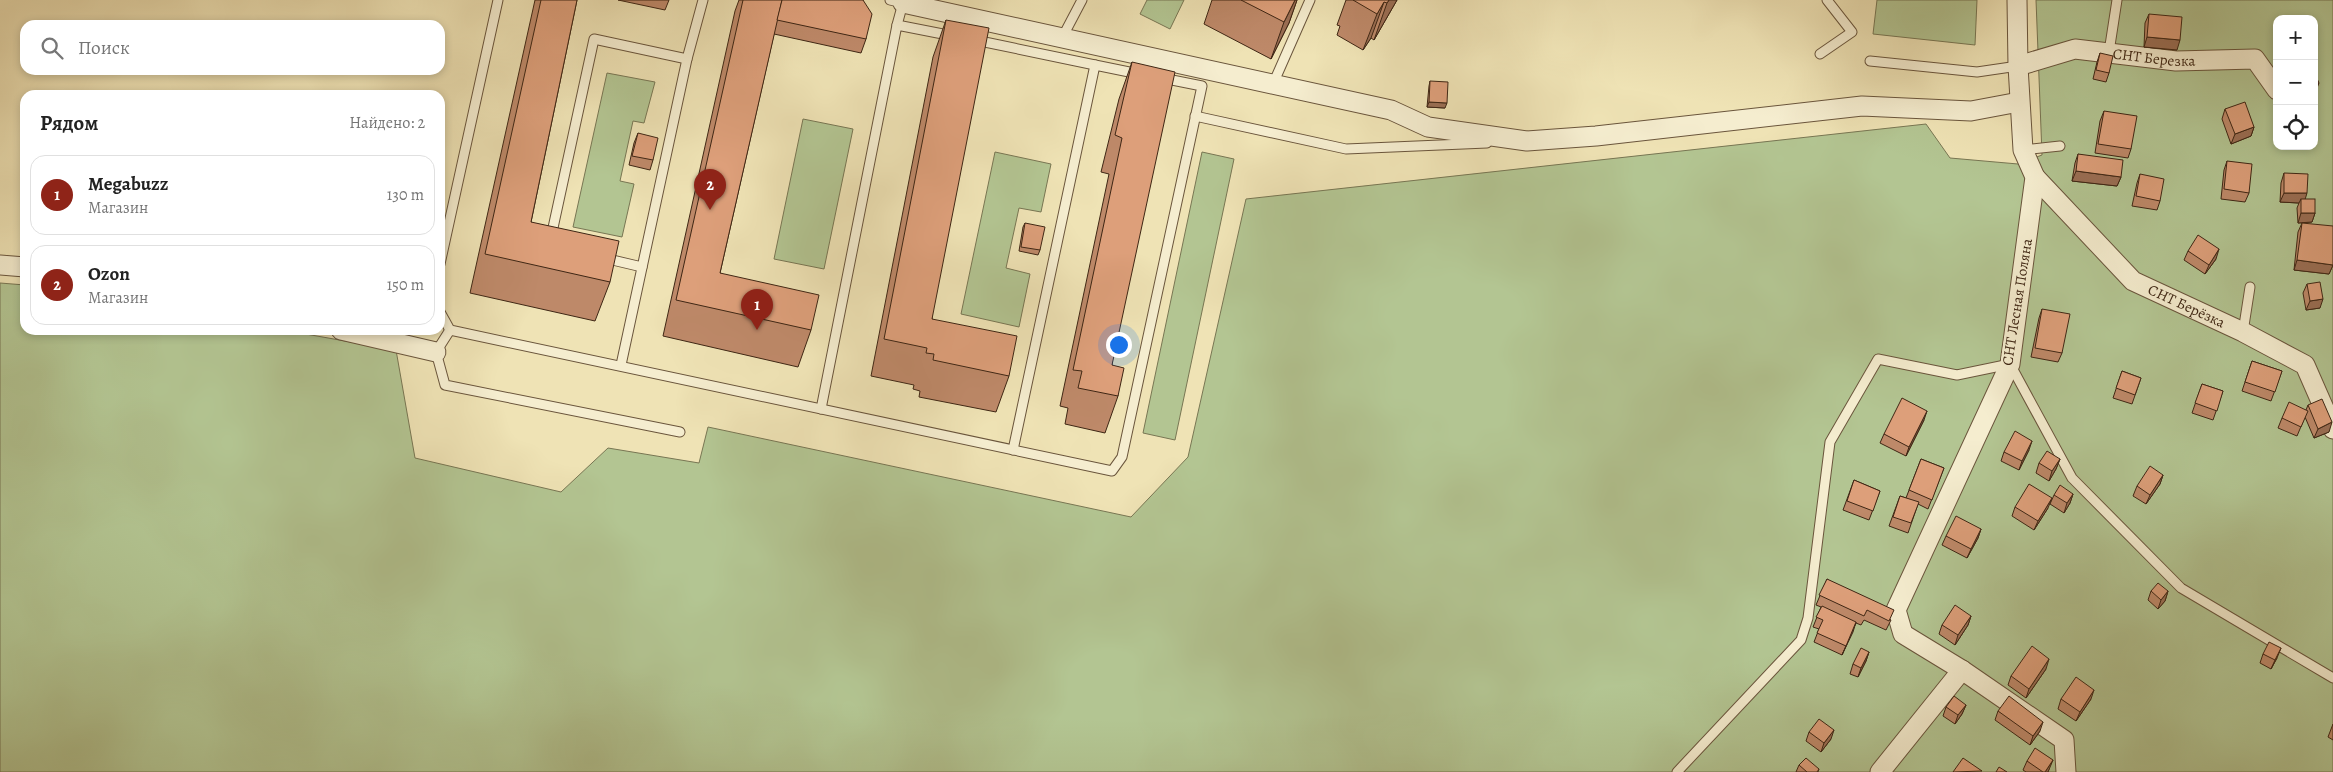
<!DOCTYPE html>
<html lang="ru">
<head>
<meta charset="utf-8">
<style>
  :root { --surface:#fff; --page:#f2f2f2; --text:#222; --muted:#767676; --line:#e0e0e0; --accent:#8f2418 }
  body { margin:0; font-family:Alegreya,serif; background:var(--page); color:var(--text) }
  .controls { position:absolute; right:15px; top:15px; display:grid; overflow:hidden; border-radius:10px; box-shadow:0 2px 8px #0003 }
  .controls button { width:45px; height:45px; display:grid; place-items:center; padding:0; border:0; border-bottom:1px solid var(--line); background:var(--surface); color:var(--text); font:25px sans-serif }
  .you { position:absolute; left:1118px; top:344px; width:18px; height:18px; margin:-12px; border:4px solid #fff; border-radius:50%; background:#1a73e8; box-shadow:0 0 0 8px #1a73e833 }
  .badge { display:grid; place-items:center; width:32px; height:32px; border-radius:50%; background:var(--accent); color:#fff; font-size:16px; font-weight:700 }
  .pin { position:absolute; translate:-50% -41px; filter:drop-shadow(0 1px 2px #0008) }
  .pin::after { content:''; position:absolute; top:26px; width:18px; height:15px; background:inherit; clip-path:polygon(0 0,100% 0,50% 100%) }
  .list { margin:0; padding:0; list-style:none }
  h2 { display:flex; justify-content:space-between; align-items:center; height:65px; margin:0; padding:0 20px; font-size:21px }
  h2 small { font-size:16px; font-weight:400; color:var(--muted) }
  .list li { display:grid; grid-template-columns:32px 1fr auto; gap:15px; align-items:center; box-sizing:border-box; height:80px; margin:0 10px 10px; padding:0 10px; border:1px solid var(--line); border-radius:15px }
  .list b { display:block; font-size:19px; white-space:nowrap }
  .list p { margin:0; font-size:16px; white-space:nowrap; color:var(--muted) }
  .list em { font-size:16px; font-style:normal; color:var(--muted) }
  .icon { flex:none; width:28px; height:28px; fill:none; stroke:currentColor; stroke-width:2; stroke-linecap:round; stroke-linejoin:round }
  .map { position:relative; flex:none; width:2333px; height:772px; overflow:hidden }
  .search { position:absolute; background:var(--surface); box-shadow:0 2px 8px #0003; left:20px; top:20px; width:425px; height:55px; display:flex; align-items:center; gap:12px; box-sizing:border-box; padding:0 18px; border-radius:15px; color:var(--muted); font-size:19px }
  .panel { position:absolute; background:var(--surface); box-shadow:0 2px 8px #0003; left:20px; top:90px; width:425px; height:245px; border-radius:15px }
  .map>svg:first-child { display:block }
  .green { fill:#b3c592; stroke:#787653; fill-rule:evenodd }
  .lines { fill:none; stroke-linecap:round; stroke-linejoin:round }
  .service-casing { stroke:#6a553c; stroke-width:11 }
  .minor-casing { stroke:#6a553c; stroke-width:21 }
  .service { stroke:#f5edcf; stroke-width:9 }
  .minor { stroke:#f5edcf; stroke-width:19 }
  .wall { fill:#be8969; stroke:#3e2614 }
  .shaded-wall { fill:#9b6f55; stroke:#3e2614 }
  .building { fill:#dd9f7a; stroke:#3e2614 }
  .labels { text-anchor:middle; dominant-baseline:central; stroke-width:4.5; stroke-linejoin:round; paint-order:stroke }
  .street-label { font-size:15px; fill:#3e2614; stroke:#f5edcf }
</style>
</head>
<body>
<div class="map">
<svg width="2333" height="772" viewBox="0 0 2333 772">
  <rect width="100%" height="100%" fill="#efe3b5"/>
  <filter id="stains"><feTurbulence type="fractalNoise" baseFrequency=".004" numOctaves="4"/><feColorMatrix values="0 0 0 0 .2 0 0 0 0 .09 0 0 0 0 .02 0 0 0 .5 -.17"/></filter>
  <radialGradient id="worn" r=".72"><stop offset=".6" stop-color="#630" stop-opacity="0"/><stop offset="1" stop-color="#630" stop-opacity=".3"/></radialGradient>
  <g class="green">
    <polygon points="1147,0 1184,0 1170,29 1140,14"/>
    <polygon points="1877,0 1977,0 1975,45 1873,34"/>
    <path d="M2036,0H2333V772H0V283L25,285V330H283L396,350L415,458L561,492L608,448L699,463L708,427L1131,517L1188,457L1246,199L1926,124L1950,158L2018,164L2042,155ZM2277,19H2314V146H2277Z"/>
    <polygon points="607,73 655,82 644,123 633,121 620,181 634,184 622,237 573,227"/>
    <polygon points="803,119 853,129 824,269 774,259"/>
    <polygon points="995,152 1051,164 1041,212 1019,208 1006,268 1030,274 1019,327 961,314"/>
    <polygon points="1202,152 1234,159 1175,440 1143,433"/>
  </g>
  <g class="lines">
    <g class="service-casing">
      <g id="service">
        <polyline points="890,0 903,3 897,25"/>
        <polyline points="1062,38 1082,0"/>
        <polyline points="975,40 1095,65"/>
        <polyline points="2109,52 2117,0"/>
        <polyline points="1820,54 1852,32 1827,0"/>
        <polyline points="1870,61 1977,72 2018,66"/>
        <polyline points="1273,84 1310,0"/>
        <polyline points="1195,116 1346,149 1487,143"/>
        <polyline points="2023,150 2060,146"/>
        <polyline points="551,237 594,39 687,59"/>
        <polyline points="604,258 642,267"/>
        <polyline points="440,264 498,0"/>
        <polyline points="440,312 450,330 1112,471 1122,457 1202,86 1162,78"/>
        <polyline points="450,330 436,352 445,385 680,432"/>
        <polyline points="2243,332 2250,287"/>
        <polyline points="621,365 687,59 703,0"/>
        <polyline points="821,409 897,25 953,36"/>
        <polyline points="1013,450 1095,65 1139,74"/>
        <polyline points="1677,772 1801,640 1808,618 1830,442 1878,359 1957,375 2010,364 2072,478 2181,588 2333,678"/>
      </g>
    </g>
    <g class="minor-casing">
      <g id="minor">
        <polyline points="2017,0 2018,66 2023,150 2035,177 2010,364 1896,610 1903,634 1962,670 2064,740 2066,772"/>
        <polyline points="903,3 1391,110 1428,127 1527,141 1596,136 1862,106 1971,111 2019,102"/>
        <path id="s1" d="M2018,66L2075,49L2176,61L2255,59L2277,90"/>
        <path id="s2" d="M2035,177L2133,281L2243,332L2305,365L2333,429"/>
        <polyline points="0,265 25,267"/>
        <polyline points="341,330 436,352"/>
        <polyline points="1880,772 1962,670"/>
      </g>
    </g>
    <use href="#service" class="service"/>
    <use href="#minor" class="minor"/>
  </g>
  <g class="wall">
    <polygon points="535,0 577,0 531,222 610,282 595,321 470,293"/>
    <polygon points="618,0 669,0 665,10"/>
    <polygon points="739,0 863,0 866,39 861,53 774,34 720,273 811,330 798,367 663,336 735,11"/>
    <polygon points="1212,0 1297,0 1289,23 1271,59 1204,24"/>
    <polygon points="1346,0 1397,0 1374,40 1371,38 1363,50 1337,35 1340,26 1337,25"/>
    <polygon points="2149,14 2177,50 2144,47 2145,23"/>
    <polygon points="946,20 932,319 1009,376 996,412 919,397 920,391 913,389 914,385 871,376 933,57"/>
    <polygon points="2100,53 2109,73 2106,82 2093,79 2097,62"/>
    <polygon points="1132,62 1112,365 1118,396 1105,433 1065,424 1068,408 1060,406 1109,174 1101,172 1119,99"/>
    <polygon points="1430,81 1445,108 1427,107 1429,86"/>
    <polygon points="2225,109 2254,127 2251,136 2231,144 2222,119"/>
    <polygon points="2104,111 2131,149 2128,158 2095,153 2100,121"/>
    <polygon points="638,133 653,160 650,170 629,165 634,143"/>
    <polygon points="2078,154 2121,177 2117,186 2072,181 2075,163"/>
    <polygon points="2227,161 2249,193 2245,202 2221,199 2224,170"/>
    <polygon points="2284,173 2305,199 2315,213 2312,222 2298,223 2297,208 2299,203 2280,202 2281,183"/>
    <polygon points="2140,174 2160,201 2157,210 2132,206 2137,183"/>
    <polygon points="1025,223 1040,250 1038,255 1019,251 1023,227"/>
    <polygon points="2302,223 2333,265 2329,274 2294,270 2298,232"/>
    <polygon points="2188,251 2216,259 2205,274 2184,260"/>
    <polygon points="2307,284 2320,308 2306,310 2303,293"/>
    <polygon points="2042,309 2062,353 2058,362 2031,357 2039,318"/>
    <polygon points="2252,361 2282,371 2271,401 2242,391"/>
    <polygon points="2122,371 2141,378 2132,404 2113,398"/>
    <polygon points="2202,384 2223,391 2213,420 2192,413"/>
    <polygon points="2308,405 2329,432 2314,438 2305,417 2297,436 2278,428 2282,418 2306,410"/>
    <polygon points="1924,420 1906,456 1880,443 1884,434"/>
    <polygon points="2029,450 2019,470 2001,461 2004,452"/>
    <polygon points="1921,459 1944,468 1928,509 1918,504 1908,533 1889,526 1900,496 1906,498"/>
    <polygon points="2060,459 2056,469 2049,481 2036,473 2039,463"/>
    <polygon points="2163,475 2160,484 2146,504 2133,496 2137,486"/>
    <polygon points="1854,480 1880,491 1869,520 1843,510"/>
    <polygon points="2073,494 2070,503 2064,513 2050,504 2054,495"/>
    <polygon points="2015,507 2048,508 2034,530 2012,516"/>
    <polygon points="1981,529 1978,538 1967,558 1942,545 1946,536"/>
    <polygon points="1827,579 1891,620 1886,630 1864,620 1861,625 1856,623 1842,655 1814,642 1819,629 1813,627 1821,607 1816,605"/>
    <polygon points="2151,591 2168,591 2165,601 2158,609 2148,600"/>
    <polygon points="1971,616 1968,625 1955,645 1939,634 1942,625"/>
    <polygon points="1869,652 1866,661 1858,677 1850,674 1853,664"/>
    <polygon points="2263,654 2277,658 2271,669 2260,663"/>
    <polygon points="2046,669 2026,698 2008,685 2011,676"/>
    <polygon points="2061,699 2091,699 2076,721 2058,709"/>
    <polygon points="1966,705 1962,714 1955,724 1943,716 1946,707"/>
    <polygon points="1998,711 2040,731 2030,745 1995,720"/>
    <polygon points="2333,724 2333,740 2328,737"/>
    <polygon points="1809,732 1831,739 1821,752 1806,741"/>
    <polygon points="2027,761 2049,769 2048,772 2026,772 2023,770"/>
    <polygon points="1799,765 1819,769 1818,772 1796,772"/>
  </g>
  <g class="shaded-wall">
    <polygon points="1295,0 1297,0 1289,23 1271,59 1284,22"/>
    <polygon points="1389,0 1397,0 1374,40 1387,3"/>
    <polygon points="1384,2 1371,38 1363,50 1377,14"/>
    <polygon points="2147,37 2180,40 2177,50 2144,47"/>
    <polygon points="2319,83 2315,93 2314,93 2314,85"/>
    <polygon points="1429,102 1447,103 1445,108 1427,107"/>
    <polygon points="2254,127 2251,136 2231,144 2235,134"/>
    <polygon points="2076,171 2121,177 2117,186 2072,181"/>
    <polygon points="2284,193 2307,193 2304,203 2301,199 2299,203 2280,202"/>
    <polygon points="2301,213 2315,213 2312,222 2298,223"/>
    <polygon points="2219,249 2216,259 2205,274 2209,265"/>
    <polygon points="2297,260 2333,265 2329,274 2294,270"/>
    <polygon points="2323,299 2320,308 2306,310 2310,301"/>
    <polygon points="1927,411 1924,420 1906,456 1909,447"/>
    <polygon points="2332,422 2329,432 2314,438 2318,429"/>
    <polygon points="2032,441 2029,450 2019,470 2022,461"/>
    <polygon points="2060,459 2056,469 2049,481 2052,471"/>
    <polygon points="2163,475 2160,484 2146,504 2150,495"/>
    <polygon points="2073,494 2070,503 2064,513 2067,503"/>
    <polygon points="2052,498 2048,508 2034,530 2038,521"/>
    <polygon points="1981,529 1978,538 1967,558 1971,549"/>
    <polygon points="2168,591 2165,601 2158,609 2161,600"/>
    <polygon points="1971,616 1968,625 1955,645 1958,635"/>
    <polygon points="1856,622 1853,632 1842,655 1846,646"/>
    <polygon points="2281,648 2277,658 2271,669 2275,660"/>
    <polygon points="1869,652 1866,661 1858,677 1861,668"/>
    <polygon points="2049,659 2046,669 2026,698 2029,689"/>
    <polygon points="2094,690 2091,699 2076,721 2080,712"/>
    <polygon points="1966,705 1962,714 1955,724 1958,715"/>
    <polygon points="2043,722 2040,731 2030,745 2033,736"/>
    <polygon points="1834,730 1831,739 1821,752 1824,743"/>
    <polygon points="2053,760 2048,772 2045,772"/>
  </g>
  <g class="building">
    <polygon points="541,0 577,0 531,222 619,241 610,282 485,254"/>
    <polygon points="743,0 782,0 720,273 819,295 811,330 676,300"/>
    <polygon points="782,0 863,0 872,14 866,39 777,20"/>
    <polygon points="1241,0 1295,0 1284,22"/>
    <polygon points="1353,0 1389,0 1387,3 1384,2 1377,14"/>
    <polygon points="2149,14 2182,17 2180,40 2147,37"/>
    <polygon points="946,20 989,28 932,319 1017,336 1009,376 933,360 934,354 926,353 927,348 884,339"/>
    <polygon points="2100,53 2113,56 2109,73 2096,70"/>
    <polygon points="1132,62 1175,72 1112,365 1124,368 1118,396 1078,388 1082,371 1073,370 1122,138 1115,135"/>
    <polygon points="2314,72 2319,83 2314,85"/>
    <polygon points="1430,81 1448,82 1447,103 1429,102"/>
    <polygon points="2245,102 2254,127 2235,134 2225,109"/>
    <polygon points="2104,111 2137,116 2131,149 2098,144"/>
    <polygon points="638,133 658,138 653,160 632,156"/>
    <polygon points="2078,154 2123,160 2121,177 2076,171"/>
    <polygon points="2227,161 2252,164 2249,193 2224,189"/>
    <polygon points="2284,173 2308,174 2307,193 2284,193"/>
    <polygon points="2140,174 2164,179 2160,201 2136,196"/>
    <rect x="2301" y="199" width="14" height="14"/>
    <polygon points="1025,223 1045,227 1040,250 1021,247"/>
    <polygon points="2302,223 2333,226 2333,265 2297,260"/>
    <polygon points="2198,235 2219,249 2209,265 2188,251"/>
    <polygon points="2320,282 2323,299 2310,301 2307,284"/>
    <polygon points="2042,309 2070,314 2062,353 2035,348"/>
    <polygon points="2252,361 2282,371 2275,392 2245,382"/>
    <polygon points="2122,371 2141,378 2135,395 2116,388"/>
    <polygon points="2202,384 2223,391 2217,411 2195,403"/>
    <polygon points="1902,398 1927,411 1909,447 1884,434"/>
    <polygon points="2322,399 2332,422 2318,429 2308,405"/>
    <polygon points="2289,402 2308,411 2301,427 2282,418"/>
    <polygon points="2015,431 2032,441 2022,461 2004,452"/>
    <polygon points="2047,451 2060,459 2052,471 2039,463"/>
    <polygon points="1921,459 1944,468 1932,500 1909,490"/>
    <polygon points="2150,466 2163,475 2150,495 2137,486"/>
    <polygon points="1854,480 1880,491 1873,511 1847,501"/>
    <polygon points="2029,484 2052,498 2038,521 2015,507"/>
    <polygon points="2060,485 2073,494 2067,503 2054,495"/>
    <polygon points="1900,496 1919,502 1911,523 1893,517"/>
    <polygon points="1956,516 1981,529 1971,549 1946,536"/>
    <polygon points="1827,579 1894,610 1889,621 1867,610 1864,616 1819,595"/>
    <polygon points="2158,583 2168,591 2161,600 2151,591"/>
    <polygon points="1955,605 1971,616 1958,635 1942,625"/>
    <polygon points="1822,606 1856,622 1846,646 1817,633 1823,620 1816,617"/>
    <polygon points="2269,642 2281,648 2275,660 2263,654"/>
    <polygon points="2032,646 2049,659 2029,689 2011,676"/>
    <polygon points="1861,648 1869,652 1861,668 1853,664"/>
    <polygon points="2076,677 2094,690 2080,712 2061,699"/>
    <polygon points="1954,696 1966,705 1958,715 1946,707"/>
    <polygon points="2009,696 2043,722 2033,736 1998,711"/>
    <polygon points="1819,719 1834,730 1824,743 1809,732"/>
    <polygon points="2035,748 2053,760 2045,772 2043,772 2027,761"/>
    <polygon points="1806,758 1819,769 1817,772 1807,772 1799,765"/>
    <polygon points="1963,758 1982,771 1953,772"/>
    <polygon points="1999,767 2007,772 1996,772"/>
  </g>
  <g class="labels">
    <g class="street-label">
      <text stroke="none"><textPath href="#s1" startOffset="139">СНТ Березка</textPath></text>
      <text transform="translate(2017 302) rotate(-81)">СНТ Лесная Поляна</text>
      <text stroke="none"><textPath href="#s2" startOffset="202">СНТ Берёзка</textPath></text>
    </g>
  </g>
  <rect width="100%" height="100%" filter="url(#stains)"/>
  <rect width="100%" height="100%" fill="url(#worn)"/>
</svg>
<div class="controls">
<button>+</button>
<button>−</button>
<button><svg class="icon" aria-label="locate" viewBox="0 0 24 24"><circle cx="12" cy="12" r="6"/><path d="M12 2v4M12 18v4M2 12h4M18 12h4"/></svg></button>
</div>
<div class="you"></div>
<div class="pin badge" style="left:757px;top:330px">1</div>
<div class="pin badge" style="left:710px;top:210px">2</div>
<div class="search"><svg class="icon" aria-label="search" viewBox="0 0 24 24"><circle cx="10" cy="10" r="6"/><path d="M15 15l6 6"/></svg>Поиск</div>
<section class="panel">
<h2>Рядом<small>Найдено: 2</small></h2>
<ul class="list">
<li><span class="badge">1</span><div><b>Megabuzz</b><p>Магазин</p></div><em>130 m</em></li>
<li><span class="badge">2</span><div><b>Ozon</b><p>Магазин</p></div><em>150 m</em></li>
</ul>
</section>
</div>
</body>
</html>
